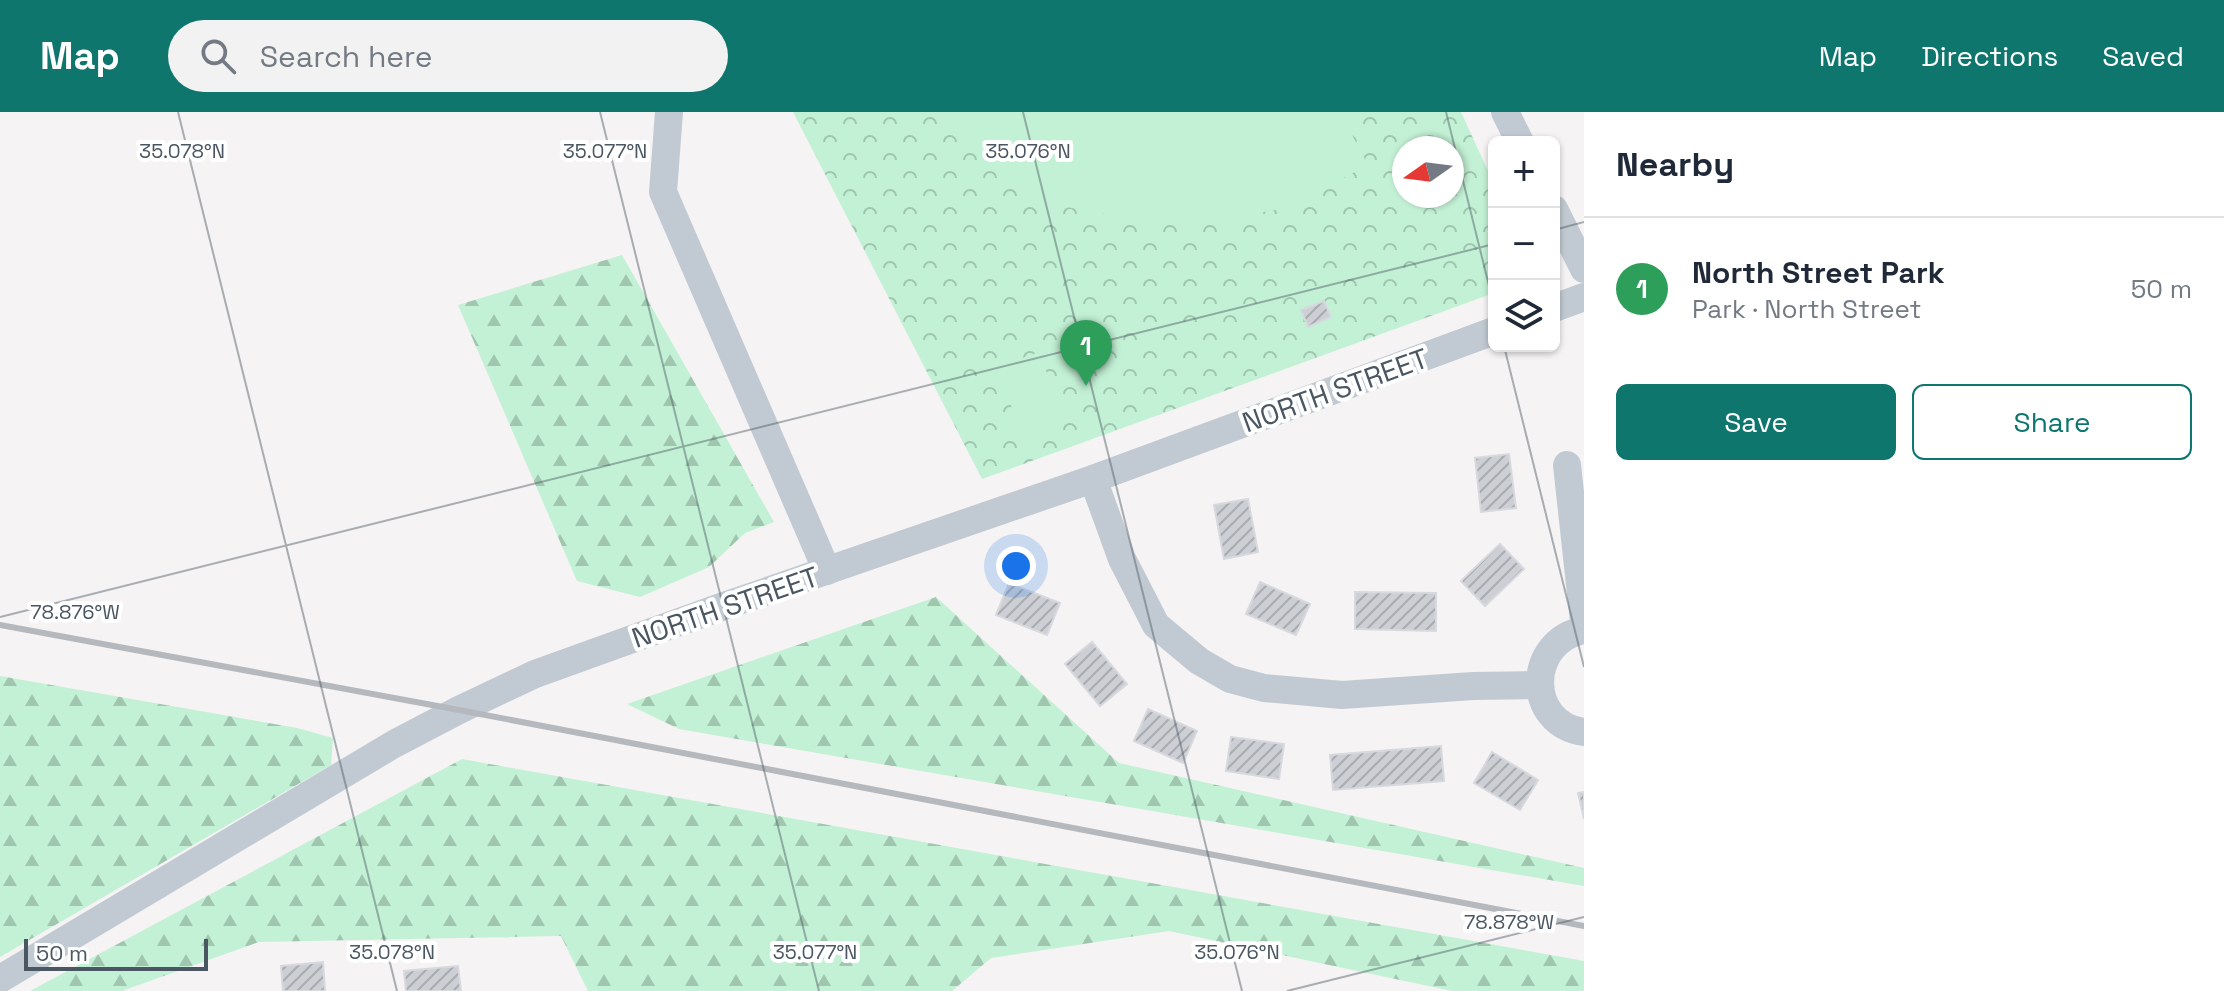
<!DOCTYPE html>
<html lang="en">
<head>
<meta charset="utf-8">
<style>
  :root { --surface:#fff; --page:#f2f2f3; --text:#1f2937; --muted:#747a83; --line:#e0e1e3; --accent:#0f766e }
  body { margin:0; font-family:"Space Grotesk",sans-serif; background:var(--page); color:var(--text) }
  .controls { position:absolute; right:24px; top:24px; display:grid; overflow:hidden; border-radius:12px; box-shadow:0 2px 6px #0004 }
  .controls button { width:72px; height:72px; display:grid; place-items:center; padding:0; border:0; border-bottom:2px solid var(--line); background:var(--surface); color:var(--text); font:40px sans-serif }
  .compass { position:absolute; left:1392px; top:24px; width:72px; height:72px; border-radius:50%; background:var(--surface); box-shadow:0 2px 6px #0004; rotate:256deg }
  .scale { position:absolute; left:24px; bottom:20px; width:184px; box-sizing:border-box; padding-left:8px; border:4px solid #4a5661; border-top:0; font-size:22px; line-height:28px; white-space:nowrap; color:#4a5661; -webkit-text-stroke:6px #fff; paint-order:stroke }
  .you { position:absolute; left:1016px; top:454px; width:28px; height:28px; margin:-20px; border:6px solid #fff; border-radius:50%; background:#1a73e8; box-shadow:0 0 0 12px #1a73e833 }
  .badge { display:grid; place-items:center; width:52px; height:52px; border-radius:50%; background:var(--accent); color:#fff; font-size:26px; font-weight:700 }
  .pin { position:absolute; translate:-50% -66px; filter:drop-shadow(0 2px 4px #0008) }
  .pin::after { content:''; position:absolute; top:42px; width:28px; height:24px; background:inherit; clip-path:polygon(0 0,100% 0,50% 100%) }
  .list { margin:0; padding:0; list-style:none }
  h2 { display:flex; justify-content:space-between; align-items:center; height:104px; margin:0; padding:0 32px; font-size:34px }
  h2 small { font-size:26px; font-weight:400; color:var(--muted) }
  .list li { display:grid; grid-template-columns:52px 1fr auto; gap:24px; align-items:center; box-sizing:border-box; height:144px; padding:0 32px; border-top:2px solid var(--line) }
  .list b { display:block; font-size:30px; white-space:nowrap }
  .list p { margin:0; font-size:26px; white-space:nowrap; color:var(--muted) }
  .list em { font-size:26px; font-style:normal; color:var(--muted) }
  .actions { display:flex; gap:16px; padding:24px 32px }
  .actions a { flex:1; padding:18px 0; border:2px solid var(--accent); border-radius:12px; text-align:center; font-size:28px; color:var(--accent) }
  .actions .main { background:var(--accent); color:#fff }
  .icon { flex:none; width:44px; height:44px; fill:none; stroke:currentColor; stroke-width:2; stroke-linecap:round; stroke-linejoin:round }
  .map { position:relative; flex:none; width:1584px; height:879px; overflow:hidden }
  header { display:flex; align-items:center; gap:48px; box-sizing:border-box; height:112px; padding:0 40px; background:var(--accent); color:#fff }
  header strong { font-size:38px }
  nav { display:flex; gap:44px; margin-inline-start:auto; font-size:28px }
  .search { width:560px; height:72px; background:var(--page); display:flex; align-items:center; gap:20px; box-sizing:border-box; padding:0 28px; border-radius:44px; color:var(--muted); font-size:30px }
  main { display:flex }
  aside { flex:1; background:var(--surface) }
  .map>svg:first-child { display:block }
  .forest { fill:url(#forest-firs) }
  .park { fill:url(#park-crowns); fill-rule:evenodd }
  .pitch { fill:#c3f1d5 }
  .building { fill:url(#building-hatch); stroke:#d7d9de; stroke-width:2 }
  .lines { fill:none; stroke-linecap:round; stroke-linejoin:round }
  .minor { stroke:#c1cad2; stroke-width:28 }
  .rail { stroke:#b5b8bd; stroke-width:6 }
  .ticks { fill:none; stroke:#4a5661; stroke-width:2; stroke-opacity:0.45 }
  .labels { text-anchor:middle; dominant-baseline:central; stroke-width:8; stroke-linejoin:round; paint-order:stroke }
  .street-label { font-size:28px; fill:#4a5661; stroke:#fff }
  .ticks-label { font-size:20px; text-anchor:middle; fill:#4a5661; stroke:#fff; stroke-width:8; stroke-linejoin:round; paint-order:stroke }
</style>
</head>
<body>
<header>
<strong>Map</strong>
<div class="search"><svg class="icon" aria-label="search" viewBox="0 0 24 24"><circle cx="10" cy="10" r="6"/><path d="M15 15l6 6"/></svg>Search here</div>
<nav><a>Map</a><a>Directions</a><a>Saved</a></nav>
</header>
<main>
<div class="map">
<svg width="1584" height="879" viewBox="0 0 1584 879">
  <defs>
    <pattern id="forest-firs" width="22" height="20" patternUnits="userSpaceOnUse" patternTransform="scale(2)"><rect width="22" height="20" fill="#c3f1d5"/><path d="M5 1l3.5 6h-7zM16 11l3.5 6h-7z" fill="#a0c6b0"/></pattern>
    <pattern id="park-crowns" width="20" height="18" patternUnits="userSpaceOnUse" patternTransform="scale(2)"><rect width="20" height="18" fill="#c3f1d5"/><path d="M2 6a3 3 0 1 1 6 0M12 15a3 3 0 1 1 6 0" fill="none" stroke="#a0c6b0"/></pattern>
    <pattern id="building-hatch" width="6" height="6" patternUnits="userSpaceOnUse" patternTransform="scale(2)"><rect width="6" height="6" fill="#cdcfd5"/><path d="M-1 1l2-2M0 6l6-6M5 7l2-2" fill="none" stroke="#a8abb0"/></pattern>
  </defs>
  <rect width="100%" height="100%" fill="#f5f3f3"/>
  <g class="forest">
    <polygon points="622,143 774,410 745,421 709,455 640,485 577,469 458,193"/>
    <polygon points="936,485 1119,651 1584,756 1584,774 679,617 627,592"/>
    <polygon points="0,564 297,616 333,626 331,653 0,845"/>
    <polygon points="462,647 1584,849 1584,879 1452,879 1169,819 991,846 952,879 588,879 561,824 259,830 122,879 30,879"/>
  </g>
  <path class="park" d="M793,0H1461L1494,72V181L982,367ZM1404,36H1452V84H1404Z"/>
  <g class="pitch">
    <polygon points="932,0 1340,0 1368,53 1319,79 1275,98 1204,110 1133,107 1061,94 987,52 946,17"/>
    <polygon points="1039,240 1065,310 1023,326 997,255"/>
  </g>
  <g class="building">
    <polygon points="1324,189 1331,205 1308,215 1301,198"/>
    <polygon points="1509,342 1516,396 1481,400 1475,346"/>
    <polygon points="1248,387 1258,440 1224,447 1214,393"/>
    <polygon points="1500,432 1524,457 1485,494 1461,469"/>
    <polygon points="1260,470 1310,492 1296,523 1246,502"/>
    <polygon points="1009,471 1060,491 1047,523 996,503"/>
    <polygon points="1355,480 1436,481 1436,519 1355,517"/>
    <polygon points="1092,530 1127,572 1100,594 1065,552"/>
    <polygon points="1148,597 1197,619 1183,651 1134,629"/>
    <polygon points="1231,625 1284,632 1279,667 1226,659"/>
    <polygon points="1441,634 1444,669 1333,678 1330,643"/>
    <polygon points="1492,640 1538,668 1520,698 1474,671"/>
    <polygon points="1584,680 1584,707 1578,681"/>
    <polygon points="323,850 325,879 283,879 281,854"/>
    <polygon points="458,854 461,879 406,879 404,859"/>
  </g>
  <g class="lines">
    <g class="minor">
      <polyline points="669,0 663,80 827,459"/>
      <polyline points="1505,0 1520,30"/>
      <polyline points="1554,97 1584,157"/>
      <polyline points="1554,196 1584,185"/>
      <polyline points="1567,353 1584,509"/>
      <polyline points="1093,367 1122,447 1156,513 1199,549 1230,567 1264,576 1342,583 1473,574 1540,573"/>
      <path d="M1584,518C1526,529 1525,612 1584,620"/>
      <polyline points="0,867 394,632 459,598 535,562 721,495 1093,367 1494,219"/>
    </g>
    <polyline class="rail" points="0,513 459,598 1584,814"/>
  </g>
  <path class="ticks" d="M178,0L397,879M600,0L819,879M1023,0L1242,879M1446,0L1494,194M1554,118L1584,110M1504,234L1584,555M0,505L1494,132M1287,879L1584,805"/>
  <g class="labels">
    <g class="street-label">
      <text transform="translate(1335 278) rotate(-20)">NORTH STREET</text>
      <text transform="translate(725 495) rotate(-19)">NORTH STREET</text>
    </g>
  </g>
  <g class="ticks-label">
    <text x="182" y="46">35.078°N</text>
    <text x="605" y="46">35.077°N</text>
    <text x="1028" y="46">35.076°N</text>
    <text x="75" y="507">78.876°W</text>
    <text x="1509" y="817">78.878°W</text>
    <text x="392" y="847">35.078°N</text>
    <text x="815" y="847">35.077°N</text>
    <text x="1237" y="847">35.076°N</text>
  </g>
</svg>
<div class="controls">
<button>+</button>
<button>−</button>
<button><svg class="icon" aria-label="layers" viewBox="0 0 24 24"><path d="M12 4l9 5-9 5-9-5zM3 14l9 5 9-5"/></svg></button>
</div>
<svg class="compass" viewBox="-18 -18 36 36"><path d="M0-13l5 13h-10z" fill="#e53935"/><path d="M0 13l5-13h-10z" fill="#747a83"/></svg>
<div class="scale">50 m</div>
<div class="you"></div>
<div class="pin badge" style="left:1086px;top:274px;background:#2e9e5b">1</div>
</div>
<aside>
<h2>Nearby<small></small></h2>
<ul class="list">
<li><span class="badge" style="background:#2e9e5b">1</span><div><b>North Street Park</b><p>Park · North Street</p></div><em>50 m</em></li>
</ul>
<div class="actions"><a class="main">Save</a><a>Share</a></div>
</aside>
</main>
</body>
</html>
